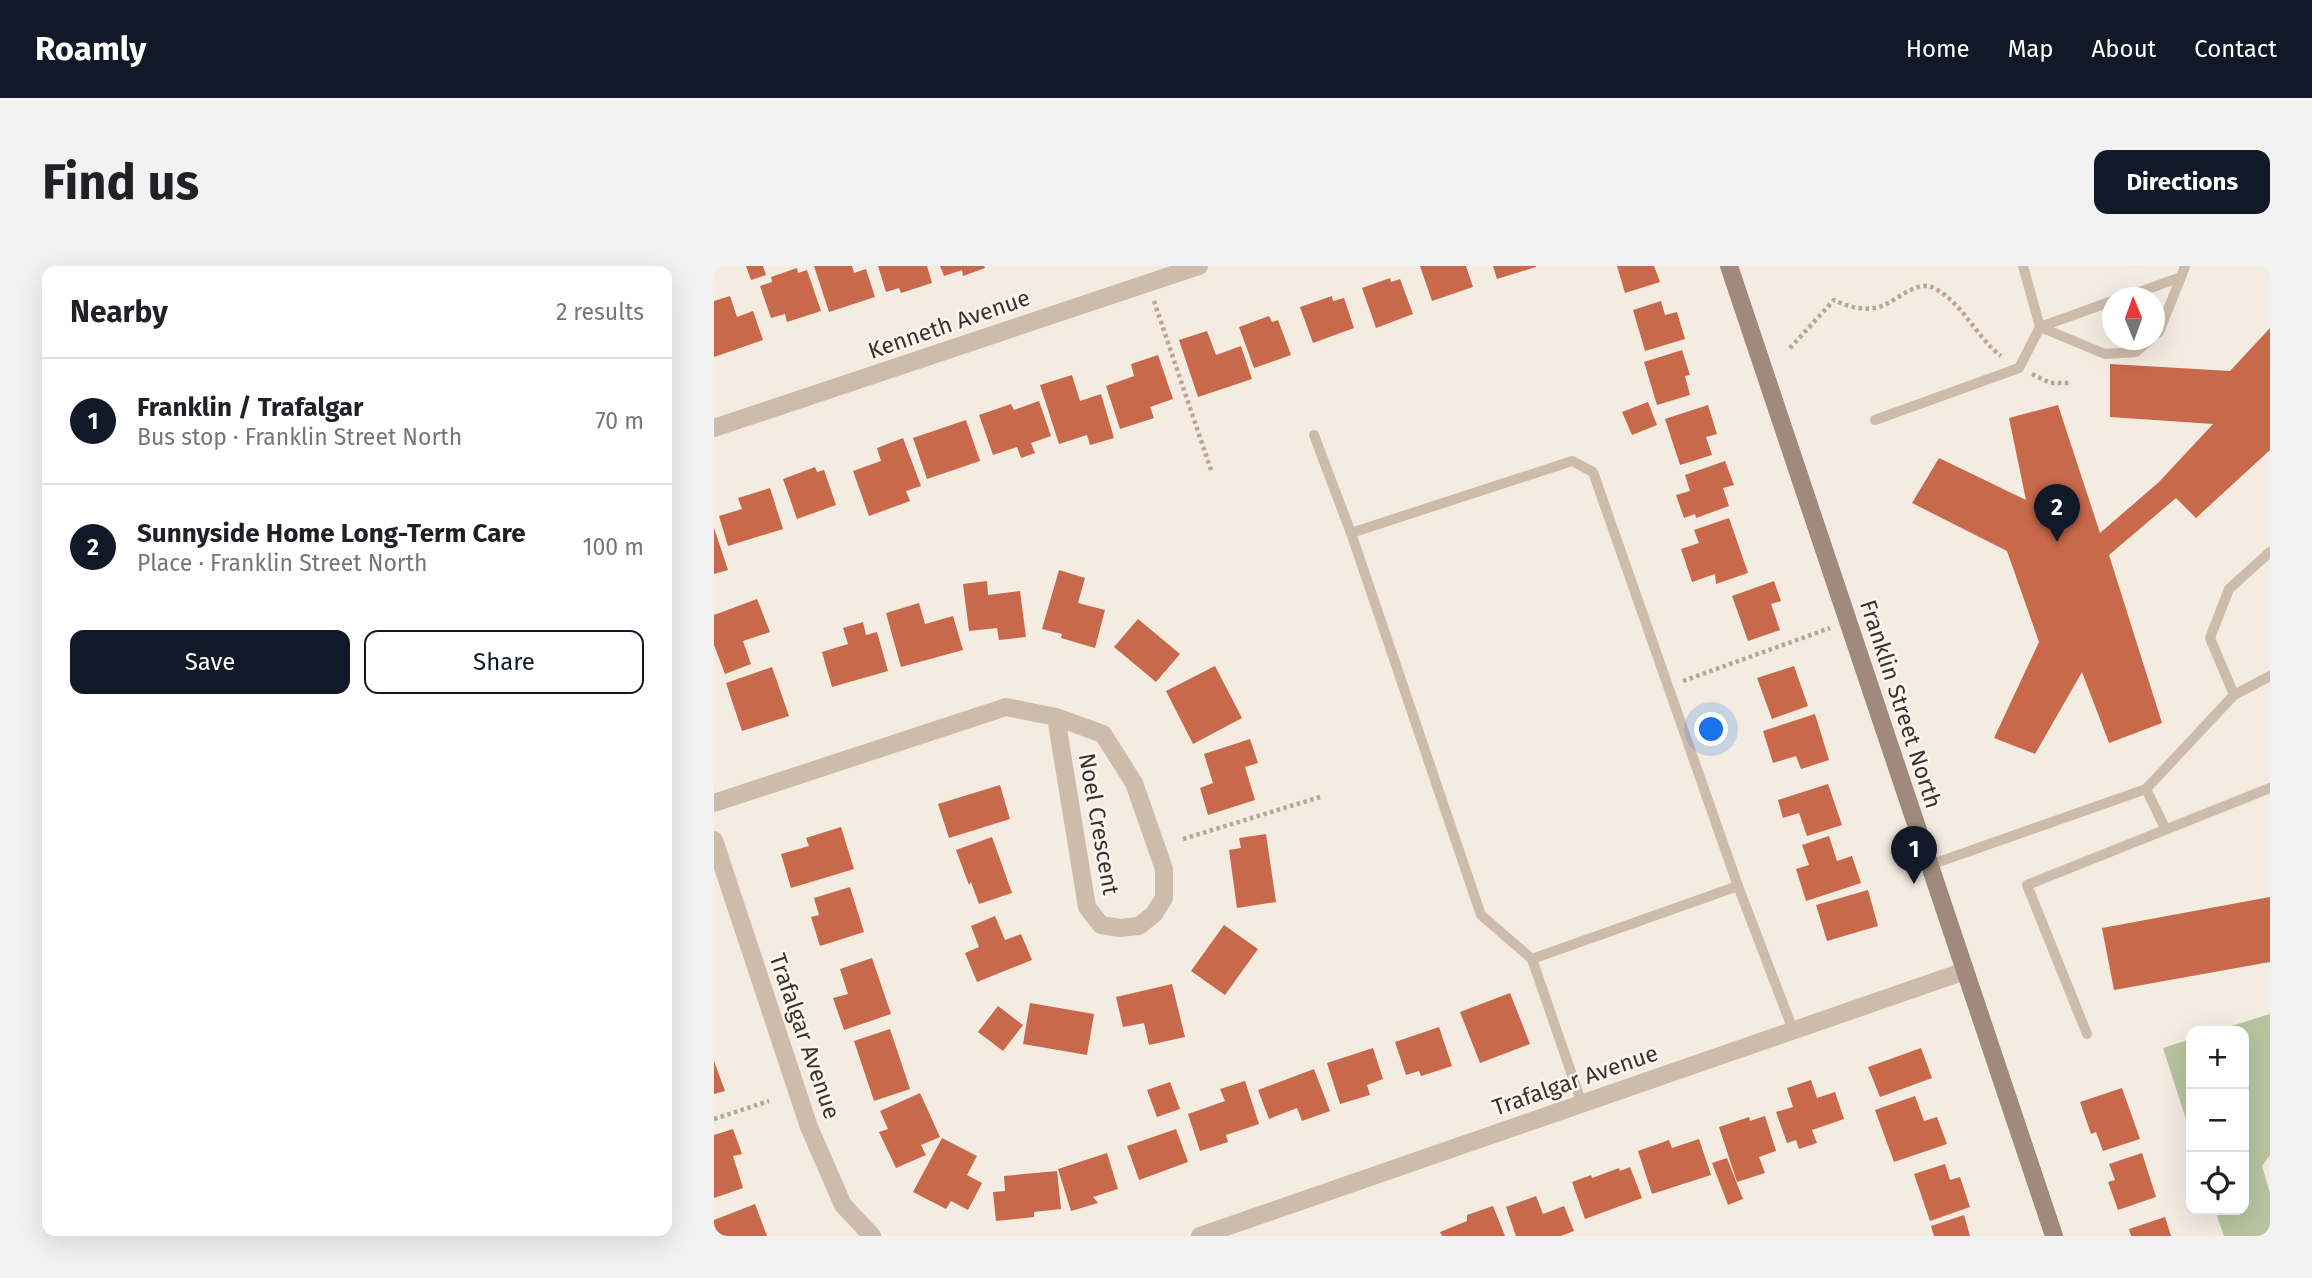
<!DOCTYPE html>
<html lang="en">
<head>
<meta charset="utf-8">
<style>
  :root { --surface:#fff; --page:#f2f2f2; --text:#202124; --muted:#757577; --line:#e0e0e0; --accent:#111827 }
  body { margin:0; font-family:"Fira Sans",sans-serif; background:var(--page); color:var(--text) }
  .controls { position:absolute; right:21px; bottom:21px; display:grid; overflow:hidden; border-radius:14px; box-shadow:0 7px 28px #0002 }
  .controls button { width:63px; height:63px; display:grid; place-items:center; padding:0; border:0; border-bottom:2px solid var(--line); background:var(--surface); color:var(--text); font:35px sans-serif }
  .compass { position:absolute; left:1388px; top:21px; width:63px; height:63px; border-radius:50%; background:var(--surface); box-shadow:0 7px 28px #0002; rotate:359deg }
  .you { position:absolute; left:998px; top:464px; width:24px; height:24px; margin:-18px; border:5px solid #fff; border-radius:50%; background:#1a73e8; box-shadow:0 0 0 10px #1a73e833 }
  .badge { display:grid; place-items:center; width:46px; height:46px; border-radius:50%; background:var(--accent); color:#fff; font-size:23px; font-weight:700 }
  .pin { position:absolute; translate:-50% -58px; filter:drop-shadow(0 2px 4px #0008) }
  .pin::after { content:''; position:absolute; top:37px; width:24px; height:21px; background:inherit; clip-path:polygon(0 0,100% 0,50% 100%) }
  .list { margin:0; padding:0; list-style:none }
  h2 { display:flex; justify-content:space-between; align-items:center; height:91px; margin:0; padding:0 28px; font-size:30px }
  h2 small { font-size:23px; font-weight:400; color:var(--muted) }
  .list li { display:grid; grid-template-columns:46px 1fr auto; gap:21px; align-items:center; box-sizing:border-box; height:126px; padding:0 28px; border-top:2px solid var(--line) }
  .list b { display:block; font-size:26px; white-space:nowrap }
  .list p { margin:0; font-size:23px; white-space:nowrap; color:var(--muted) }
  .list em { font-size:23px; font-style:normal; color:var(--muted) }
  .actions { display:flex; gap:14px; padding:21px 28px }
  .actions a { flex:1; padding:16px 0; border:2px solid var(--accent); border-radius:14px; text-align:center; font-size:24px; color:var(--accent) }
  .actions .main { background:var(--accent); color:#fff }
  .icon { flex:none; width:38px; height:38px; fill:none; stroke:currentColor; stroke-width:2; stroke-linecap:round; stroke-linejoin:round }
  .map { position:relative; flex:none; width:1556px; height:970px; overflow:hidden; border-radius:14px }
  header { display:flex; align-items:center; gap:42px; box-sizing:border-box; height:98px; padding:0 35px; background:var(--accent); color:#fff }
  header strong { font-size:33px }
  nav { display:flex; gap:38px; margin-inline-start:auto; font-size:24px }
  .intro { display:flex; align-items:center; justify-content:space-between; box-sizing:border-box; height:168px; padding:0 42px }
  h1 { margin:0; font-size:49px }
  .button { padding:18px 32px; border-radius:14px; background:var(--accent); color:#fff; font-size:24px; font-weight:700 }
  main { display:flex; gap:42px; padding:0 42px }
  aside { flex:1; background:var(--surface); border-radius:14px; box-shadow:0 7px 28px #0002 }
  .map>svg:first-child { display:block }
  .green { fill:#b8c4a0 }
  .building { fill:#c8694b }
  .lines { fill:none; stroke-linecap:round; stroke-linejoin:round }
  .path { stroke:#b9a596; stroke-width:4.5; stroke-dasharray:3.5 3.5; stroke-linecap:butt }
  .lane { stroke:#cdbbac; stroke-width:10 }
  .street { stroke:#cdbbac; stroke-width:18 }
  .secondary { stroke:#a18a7d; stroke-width:18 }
  .labels { text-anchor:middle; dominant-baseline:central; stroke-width:5; stroke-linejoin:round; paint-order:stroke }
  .street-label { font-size:23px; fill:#3b302b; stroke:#fbf5ee }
</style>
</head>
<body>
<header>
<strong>Roamly</strong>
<nav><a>Home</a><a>Map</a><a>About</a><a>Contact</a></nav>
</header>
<div class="intro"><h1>Find us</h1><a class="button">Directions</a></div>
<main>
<aside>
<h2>Nearby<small>2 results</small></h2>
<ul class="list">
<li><span class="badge">1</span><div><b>Franklin / Trafalgar</b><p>Bus stop · Franklin Street North</p></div><em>70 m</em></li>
<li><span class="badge">2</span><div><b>Sunnyside Home Long-Term Care</b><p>Place · Franklin Street North</p></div><em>100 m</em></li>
</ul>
<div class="actions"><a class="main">Save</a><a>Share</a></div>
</aside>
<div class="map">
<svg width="1556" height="970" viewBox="0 0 1556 970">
  <rect width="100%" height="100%" fill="#f4ebe1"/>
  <g class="green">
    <polygon points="1556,748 1556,889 1548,900 1556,927 1556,970 1510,970 1501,944 1530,944 1530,765 1501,765"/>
    <polygon points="1477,773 1477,869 1449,782"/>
  </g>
  <g class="building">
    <polygon points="32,0 49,0 52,9 37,14"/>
    <polygon points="100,0 138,0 140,7 152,3 161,31 115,46"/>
    <polygon points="164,0 213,0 218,17 187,27 185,22 172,26"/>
    <polygon points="226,0 270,0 271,2 249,10 248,4 230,10"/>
    <polygon points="706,0 752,0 759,21 718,35"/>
    <polygon points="779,0 822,0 822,1 783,13"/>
    <polygon points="903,0 940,0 946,16 911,27"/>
    <polygon points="83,2 84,7 93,4 107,45 73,56 71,48 57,52 46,20 58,16 57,11"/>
    <polygon points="676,12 677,16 686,13 699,48 662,62 648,22"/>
    <polygon points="16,30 23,51 39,45 49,74 0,91 0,35"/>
    <polygon points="618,30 619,35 630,32 640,62 599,77 586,41"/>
    <polygon points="947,35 951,49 963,46 971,73 931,85 919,44"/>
    <polygon points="555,50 558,56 564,54 577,89 540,102 525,61"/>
    <polygon points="1556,62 1556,184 1482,252 1462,232 1395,289 1448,457 1395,477 1368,406 1321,488 1280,472 1325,376 1293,285 1198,237 1225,192 1312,234 1295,152 1344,139 1386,267 1445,216 1499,158 1396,151 1396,98 1516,105"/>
    <polygon points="493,65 502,89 527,80 538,113 484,131 465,74"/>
    <polygon points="968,84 976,109 971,110 976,129 943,139 930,96"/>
    <polygon points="444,89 459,133 436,141 440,152 406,163 392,120 420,110 417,98"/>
    <polygon points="358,109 366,135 387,128 400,172 376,179 373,169 345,178 326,119"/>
    <polygon points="325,135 337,170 317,177 321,187 307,192 303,181 279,189 265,149 297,138 300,144"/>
    <polygon points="934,136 943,159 918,169 908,146"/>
    <polygon points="994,139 1003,168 992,171 998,189 966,199 951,153"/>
    <polygon points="252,154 266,195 213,213 199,172"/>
    <polygon points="189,172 207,220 192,225 196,235 155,250 139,205 167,195 163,182"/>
    <polygon points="1011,195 1020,219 1009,222 1015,240 982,252 981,248 970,252 962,229 976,225 971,209"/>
    <polygon points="101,201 103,206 110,204 122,239 83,253 69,213"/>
    <polygon points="56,222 69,263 14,280 5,250 28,243 24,232"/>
    <polygon points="1015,252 1034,307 1002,318 1001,308 978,316 967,283 985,277 980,264"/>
    <polygon points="0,262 14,304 0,308"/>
    <polygon points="345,304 371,312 364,337 391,344 381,382 347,372 348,368 328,363"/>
    <polygon points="273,315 274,329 306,325 312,371 285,374 283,362 255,365 249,318"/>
    <polygon points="1060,315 1067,335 1057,338 1066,364 1034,375 1018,330"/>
    <polygon points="43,333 56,366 29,375 37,398 11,408 0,379 0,349"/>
    <polygon points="205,337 211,358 239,350 249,384 187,401 172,347"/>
    <polygon points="424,353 466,388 442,416 400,381"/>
    <polygon points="149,356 152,369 163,366 174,405 118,421 108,386 134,378 129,362"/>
    <polygon points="501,400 528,452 479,478 452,425"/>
    <polygon points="1080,400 1094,440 1058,453 1043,412"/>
    <polygon points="58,401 75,450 28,465 12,417"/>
    <polygon points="1101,448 1115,494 1087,503 1082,490 1059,497 1049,465"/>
    <polygon points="536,473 544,497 531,501 541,534 494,549 486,522 499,517 490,488"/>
    <polygon points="1114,518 1128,559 1093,570 1085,547 1069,552 1064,534"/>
    <polygon points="286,519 296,553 235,572 224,538"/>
    <polygon points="127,561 140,603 77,622 67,588 95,580 92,572"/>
    <polygon points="552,568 562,636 523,642 515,584 527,582 525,572"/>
    <polygon points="1115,570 1123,595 1138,590 1147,617 1092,635 1082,603 1095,599 1088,579"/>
    <polygon points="278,571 298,627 265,638 257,616 255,619 242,584"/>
    <polygon points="136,621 150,666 106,680 97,651 105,649 100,632"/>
    <polygon points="1154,624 1164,660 1113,675 1102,639"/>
    <polygon points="1556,631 1556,696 1400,724 1388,662"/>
    <polygon points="281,650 291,674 307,668 318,694 263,716 251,687 265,681 257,660"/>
    <polygon points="510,659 544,683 511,729 477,705"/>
    <polygon points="158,692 177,748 130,764 119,732 134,728 126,703"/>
    <polygon points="458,718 471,771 435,779 430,757 409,761 402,731"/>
    <polygon points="796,727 816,778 766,797 746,746"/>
    <polygon points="316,737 380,748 373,789 309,778"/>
    <polygon points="284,740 309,759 289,785 264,766"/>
    <polygon points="725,761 738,800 707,810 705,805 692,809 681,776"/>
    <polygon points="176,763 196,823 160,835 140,775"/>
    <polygon points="659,782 669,813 653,819 656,829 626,838 613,797"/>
    <polygon points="1207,782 1218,812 1166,831 1154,801"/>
    <polygon points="0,795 11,825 0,828"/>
    <polygon points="600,803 616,845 588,855 583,842 555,853 544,824"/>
    <polygon points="1097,814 1103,832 1121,826 1130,853 1098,864 1103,877 1085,883 1082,874 1073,877 1062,846 1079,841 1073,822"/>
    <polygon points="531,815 545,858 512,869 514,876 486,885 474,848 511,835 506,823"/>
    <polygon points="456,816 466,843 443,851 433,824"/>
    <polygon points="1408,822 1426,873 1389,885 1382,866 1377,868 1366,836"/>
    <polygon points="206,827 226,871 207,879 212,889 182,902 165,866 174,863 166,845"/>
    <polygon points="1201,830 1210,855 1223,851 1233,878 1180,896 1161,844"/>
    <polygon points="1051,850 1062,885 1045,891 1051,907 1023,916 1005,861 1035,851 1036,855"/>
    <polygon points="19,863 28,888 19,890 29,922 0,932 0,869"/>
    <polygon points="462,863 474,896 425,914 413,880"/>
    <polygon points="228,872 263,890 253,909 268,917 254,944 237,935 232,943 199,926"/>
    <polygon points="985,873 997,909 938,928 924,885 955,874 958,882"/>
    <polygon points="393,887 404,923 379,931 384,937 357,945 344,903"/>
    <polygon points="1428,887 1442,931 1404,944 1394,916 1401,914 1395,898"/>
    <polygon points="1013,892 1029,933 1014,939 998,897"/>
    <polygon points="1231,898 1236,914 1246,911 1256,941 1216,955 1200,908"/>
    <polygon points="916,901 928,932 871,953 858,916 877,909 878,912 905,902 906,905"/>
    <polygon points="343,905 347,943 320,946 320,951 282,955 279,926 291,925 290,910"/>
    <polygon points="822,930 829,948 850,940 860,965 847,970 802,970 792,941"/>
    <polygon points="41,938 53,970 0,970 0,954"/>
    <polygon points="779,940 791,970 728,970 726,966 753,955 753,949"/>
    <polygon points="1250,949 1256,970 1220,970 1217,960"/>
    <polygon points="1451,951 1457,970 1417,970 1415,963"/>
  </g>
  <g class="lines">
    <g class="path">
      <polyline points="440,35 498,207"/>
      <path d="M1076,82L1120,34C1134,41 1152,46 1168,40C1184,34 1204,12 1222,23C1250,39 1262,71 1287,90"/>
      <polyline points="1318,108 1336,117 1358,117"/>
      <polyline points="969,415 1116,362"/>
      <polyline points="469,573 606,531"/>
      <polyline points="0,853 55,835"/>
    </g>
    <g class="lane">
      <polyline points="1309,0 1326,61 1398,35"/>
      <polyline points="1409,32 1467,11 1471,0"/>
      <polyline points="1440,69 1445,66 1467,11"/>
      <polyline points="1161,154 1305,102 1326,61 1391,88 1422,86 1436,74"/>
      <polyline points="600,169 637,267"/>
      <polyline points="1520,429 1496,372 1515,323 1556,286"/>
      <polyline points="1432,523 1451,562"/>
      <polyline points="1216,599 1432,523 1520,429 1556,410"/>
      <polyline points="818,693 767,649 637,267 858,195 879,206 1024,620"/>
      <polyline points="1373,768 1313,619 1556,522"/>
      <polyline points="868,838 818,693 1024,620 1079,764"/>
    </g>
    <g class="street">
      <polyline points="0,162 485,0"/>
      <polyline points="0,537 292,441 342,451 389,468 420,517 450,603 450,632 440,648 425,660 406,662 387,659 373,641 342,451"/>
      <polyline points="0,574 95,861 129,939 158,970"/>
      <polyline points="486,970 1251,705"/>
    </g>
    <polyline class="secondary" points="1015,0 1340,970"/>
  </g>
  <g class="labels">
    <g class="street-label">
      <text transform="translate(235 58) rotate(-19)">Kenneth Avenue</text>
      <text transform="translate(1187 438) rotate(72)">Franklin Street North</text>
      <text transform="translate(385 558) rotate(80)">Noel Crescent</text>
      <text transform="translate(91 770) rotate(71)">Trafalgar Avenue</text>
      <text transform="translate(861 814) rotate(-19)">Trafalgar Avenue</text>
    </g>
  </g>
</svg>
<div class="controls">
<button>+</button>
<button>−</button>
<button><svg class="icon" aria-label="locate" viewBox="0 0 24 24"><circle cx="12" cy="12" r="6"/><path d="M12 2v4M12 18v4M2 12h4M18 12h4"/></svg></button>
</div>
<svg class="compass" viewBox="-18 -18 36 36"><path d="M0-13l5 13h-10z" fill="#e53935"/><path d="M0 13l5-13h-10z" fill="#757577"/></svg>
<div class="you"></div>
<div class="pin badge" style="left:1200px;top:618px">1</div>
<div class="pin badge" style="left:1343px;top:276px">2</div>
</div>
</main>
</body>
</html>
